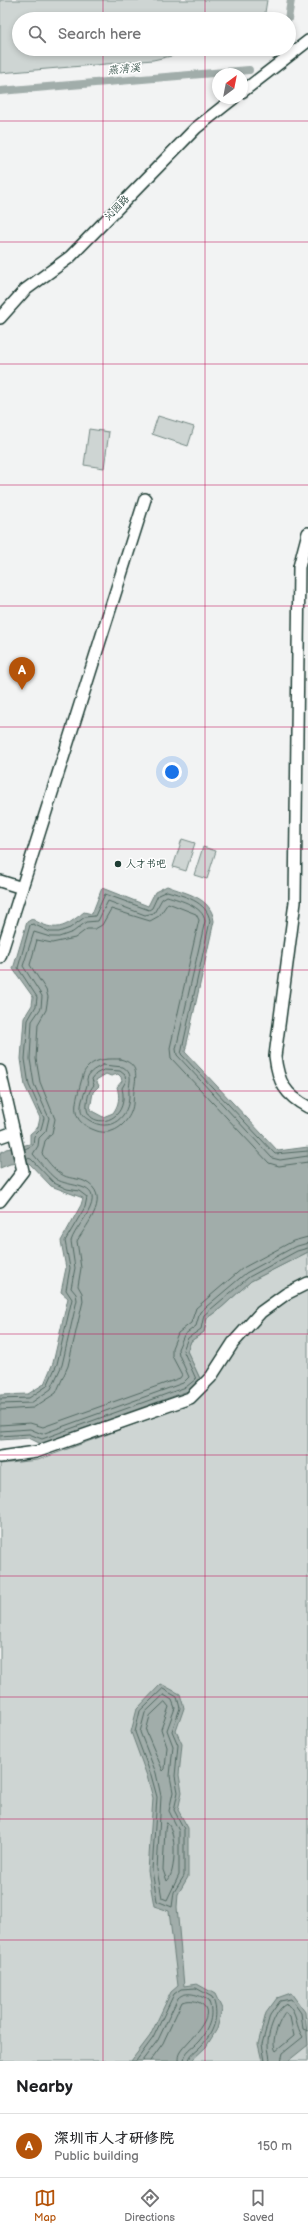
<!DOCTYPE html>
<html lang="en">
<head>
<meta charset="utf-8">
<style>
  :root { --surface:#fff; --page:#f6f6f6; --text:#202124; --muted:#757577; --line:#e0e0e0; --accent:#b45309 }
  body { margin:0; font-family:"Balsamiq Sans","LXGW WenKai TC",sans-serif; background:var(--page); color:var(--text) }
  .compass { position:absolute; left:212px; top:68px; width:36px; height:36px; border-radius:50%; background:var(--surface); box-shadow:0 2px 6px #0003; rotate:32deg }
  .you { position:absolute; left:172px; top:772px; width:14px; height:14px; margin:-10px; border:3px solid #fff; border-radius:50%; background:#1a73e8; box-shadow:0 0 0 6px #1a73e833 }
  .badge { display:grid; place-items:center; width:26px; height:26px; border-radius:50%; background:var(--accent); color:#fff; font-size:13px; font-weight:700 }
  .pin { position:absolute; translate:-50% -33px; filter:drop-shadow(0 1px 2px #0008) }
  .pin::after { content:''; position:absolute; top:21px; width:14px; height:12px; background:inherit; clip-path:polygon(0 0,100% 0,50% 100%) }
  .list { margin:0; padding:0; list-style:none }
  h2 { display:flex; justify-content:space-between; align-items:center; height:52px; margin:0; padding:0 16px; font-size:17px }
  h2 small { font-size:13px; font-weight:400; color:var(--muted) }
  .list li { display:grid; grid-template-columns:26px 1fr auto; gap:12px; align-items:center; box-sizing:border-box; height:64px; padding:0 16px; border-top:1px solid var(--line) }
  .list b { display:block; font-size:15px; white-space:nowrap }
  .list p { margin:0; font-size:13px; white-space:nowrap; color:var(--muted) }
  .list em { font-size:13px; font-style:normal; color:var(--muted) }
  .icon { flex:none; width:22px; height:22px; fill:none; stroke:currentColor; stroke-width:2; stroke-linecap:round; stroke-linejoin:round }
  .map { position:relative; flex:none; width:308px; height:2061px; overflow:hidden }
  .search { position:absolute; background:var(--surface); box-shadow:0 2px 6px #0003; left:12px; right:12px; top:12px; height:44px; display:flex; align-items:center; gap:10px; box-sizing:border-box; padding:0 14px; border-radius:22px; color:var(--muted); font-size:15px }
  .sheet { height:116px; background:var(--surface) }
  nav { display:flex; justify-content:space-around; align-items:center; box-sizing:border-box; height:56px; border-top:1px solid var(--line); background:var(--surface); font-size:11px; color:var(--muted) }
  nav a { display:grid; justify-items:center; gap:2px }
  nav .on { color:var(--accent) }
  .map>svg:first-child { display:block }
  .green { fill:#ced5d3; stroke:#768984 }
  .water { fill:#a1adaa; stroke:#6d807b; fill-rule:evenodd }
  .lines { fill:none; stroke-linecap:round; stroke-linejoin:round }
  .shore { stroke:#536a63; stroke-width:1 }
  .canal { stroke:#a1adaa; stroke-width:8 }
  .minor-casing { stroke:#1f3d34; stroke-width:14 }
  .minor { stroke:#fff; stroke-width:11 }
  .grid { fill:none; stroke:#c2185b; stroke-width:1; stroke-opacity:0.55 }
  .poi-dot { fill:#1f3d34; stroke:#fff; stroke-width:1.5 }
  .labels { text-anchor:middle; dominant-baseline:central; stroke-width:3; stroke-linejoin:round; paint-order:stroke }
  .street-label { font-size:10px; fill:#1f3d34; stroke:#fff }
  .poi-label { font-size:10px; fill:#1f3d34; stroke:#fff; text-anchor:start }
  .water-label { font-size:11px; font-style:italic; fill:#465f57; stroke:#fff }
</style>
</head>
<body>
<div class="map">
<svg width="308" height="2061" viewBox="0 0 308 2061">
  <rect width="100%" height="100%" fill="#f2f3f3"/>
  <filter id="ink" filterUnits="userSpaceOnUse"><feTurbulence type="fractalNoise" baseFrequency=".025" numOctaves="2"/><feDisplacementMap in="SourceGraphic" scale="8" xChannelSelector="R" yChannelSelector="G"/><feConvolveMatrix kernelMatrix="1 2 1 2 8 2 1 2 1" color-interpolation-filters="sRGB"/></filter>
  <g filter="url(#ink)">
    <g class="green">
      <polygon points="0,0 267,0 264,19 19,19 19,49 203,49 153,60 0,73"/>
      <polygon points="158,416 194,427 188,446 152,434"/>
      <polygon points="89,429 109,432 104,468 84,465"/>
      <polygon points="182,839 195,843 186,871 173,867"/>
      <polygon points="203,847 216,851 207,879 194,875"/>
      <polygon points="308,1252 308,2061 0,2061 0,1464 38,1460 194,1402 206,1391 187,1351 191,1341 204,1332 207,1318 221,1308 251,1281"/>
    </g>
    <g class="water">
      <path d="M167,886C187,894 211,897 214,921L185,1052L278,1151L308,1147V1252L251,1281L221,1308L207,1318L204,1332L191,1341L187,1351L201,1381L188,1391L41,1444L29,1438L0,1440V1395L28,1394L44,1384L53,1363L68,1298L61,1292L66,1268L61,1241L81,1205L83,1198L51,1186L28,1162L10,1164L0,1168V1153L6,1149L30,1144V1134L38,1127L40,1118L25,1086L21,1059L24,1018L32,1005L33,997L13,969L27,922L32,919C56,933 64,928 84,912L92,914L102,888L148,906L155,892ZM106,1074L111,1076L118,1074L121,1077L122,1081L117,1087C120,1097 119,1105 113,1113L103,1117L90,1110L93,1092L99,1086L96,1080Z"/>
      <polygon points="161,1684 180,1694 184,1708 176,1731 182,1744 179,1775 182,1792 178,1810 188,1828 188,1877 178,1894 177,1907 184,1986 197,1984 215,1994 222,2009 217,2029 206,2047 191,2061 131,2061 150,2036 171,1992 178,1986 169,1911 154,1906 148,1871 153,1798 147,1776 131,1732 137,1709"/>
      <polygon points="291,1993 305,2012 308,2045 288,2061 262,2061 258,2044 266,2013 277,1998"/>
    </g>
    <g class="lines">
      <g class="shore">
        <path d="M120,1059C140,1064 136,1076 134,1091C133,1098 134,1105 131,1112C126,1125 112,1136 97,1131C68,1121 75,1105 81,1082C83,1076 83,1071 89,1066C97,1058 110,1059 120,1059Z"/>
        <path d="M103,1065L123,1067C135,1075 128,1083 129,1094C130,1117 110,1134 89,1120C86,1118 82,1116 81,1111C80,1102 85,1093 87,1085C88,1083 87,1081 87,1079C89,1071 97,1068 103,1065Z"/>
        <path d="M104,1070L120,1071L125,1075L126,1081L122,1088C131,1126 83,1131 87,1103C88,1095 89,1091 94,1085L92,1079L96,1074Z"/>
        <path d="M25,1149L33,1145L34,1136L41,1129L44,1118L29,1085L25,1059L28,1020L36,1006L37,997L18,968L30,925L33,924L50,932H59L70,928L85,917L95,916L105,894L149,910L152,908L158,895L167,891C184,896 207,901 210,921L181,1054L275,1154L308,1151"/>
        <polyline points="0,1399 29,1398 47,1386 57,1364 72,1299 66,1290 70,1268 65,1241 85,1207 87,1197 79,1191 67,1189 54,1183 31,1159 27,1158"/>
        <path d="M0,1404L31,1403L51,1389L62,1365L77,1300L76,1294L71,1288L75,1268L71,1241C75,1229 85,1220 90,1208C101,1182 69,1188 56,1179C48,1173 40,1162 33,1154L38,1146L39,1138L46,1131L49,1118L34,1084L30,1059L32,1021L41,1008L42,996L23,966L34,932L50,937H59L73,932L86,922L98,921L108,901L145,915L154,913L162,899L167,896C180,900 203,906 205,921L176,1049L177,1055L272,1158L280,1160L308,1156"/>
        <path d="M0,1410L33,1408L56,1393L68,1366L83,1301L82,1293L78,1286L81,1268L77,1241C87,1224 113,1195 84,1181C77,1178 68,1179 61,1174C54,1170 47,1160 42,1154L45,1141L52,1133L55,1119L40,1082L36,1059L38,1024L46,1010L48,997L46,990L30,965L37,940L52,943L75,938L87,929H95L102,925L111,909L150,921L159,916L168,903L196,914L199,920L170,1048L171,1058L269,1163L279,1166L308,1162"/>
        <polyline points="0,1425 30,1423 43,1427 180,1378 182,1375 172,1356 172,1348 178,1333 191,1323 196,1308 243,1268 293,1241 308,1237"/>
        <polyline points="0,1431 30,1429 42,1434 183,1383 189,1377 179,1355 178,1349 184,1335 196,1326 200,1312 246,1273 294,1247 308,1243"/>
        <polyline points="0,1436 29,1434 42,1439 186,1387 196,1379 183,1350 188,1338 201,1329 204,1315 249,1277 297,1251 308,1248"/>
        <polygon points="163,1689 177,1697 180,1708 172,1731 178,1745 175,1776 178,1792 174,1810 184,1829 184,1876 174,1892 172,1907 157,1901 152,1870 157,1797 151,1775 135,1732 140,1711"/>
        <polygon points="164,1695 172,1700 175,1708 167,1730 173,1746 170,1776 173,1792 169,1811 179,1831 179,1875 167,1900 162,1898 157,1870 161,1796 156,1773 140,1732 145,1713"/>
        <polygon points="165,1702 169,1707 161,1729 167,1747 165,1769 163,1771 146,1731 150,1716"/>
        <path d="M167,1823C177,1830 176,1874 167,1881L163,1870L165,1829Z"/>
        <path d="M285,2013L290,2017L294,2036L276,2051C270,2042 279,2021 285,2013Z"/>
        <path d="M136,2061L153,2038L174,1994L181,1989L196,1988L212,1997C220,2013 215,2031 202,2045C198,2050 189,2054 189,2061"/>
        <path d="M142,2061L158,2040L178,1998C186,1990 199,1995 208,2000C215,2014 209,2029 199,2041C193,2048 184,2051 184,2061"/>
        <path d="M150,2061L163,2043L182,2002C189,2000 194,2000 200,2003C221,2014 185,2043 180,2052C178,2055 178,2058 178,2061"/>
        <polyline points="265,2061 262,2044 270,2015 280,2001 291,1999 301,2013 303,2029 308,2031"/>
        <path d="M270,2061C270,2056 268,2051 268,2045C267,2035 276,2007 287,2004C298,2014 295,2026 303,2037L283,2053L281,2061"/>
      </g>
      <g class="canal">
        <polyline points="288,19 291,0"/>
        <polyline points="0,91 249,70"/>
      </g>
      <g class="minor-casing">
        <g id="minor">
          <polyline points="242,92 308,41"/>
          <polyline points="0,318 25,290 70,257 196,128 234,98"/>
          <path d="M308,533L299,567L295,902L275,1056C278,1082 285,1095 308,1107"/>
          <polyline points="0,881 22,888"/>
          <polyline points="0,957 145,499"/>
          <polyline points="0,1071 14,1132 0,1137"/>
          <polyline points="0,1201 23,1171 14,1132"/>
          <polyline points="0,1457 36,1452 190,1398 211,1377 233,1343 261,1312 286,1294 308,1283"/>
        </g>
      </g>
      <use href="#minor" class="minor"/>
    </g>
  </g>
  <path class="grid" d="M103,0V19M205,0V19M103,49V2061M205,49V2061M0,121H308M0,242H308M0,364H308M0,485H308M0,606H308M0,727H308M0,849H308M0,970H308M0,1091H308M0,1212H308M0,1334H308M0,1455H308M0,1576H308M0,1697H308M0,1819H308M0,1940H308"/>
  <circle class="poi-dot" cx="118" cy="864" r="4"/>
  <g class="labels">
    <g class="street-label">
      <text transform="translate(117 208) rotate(-46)">沁园路</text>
    </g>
    <g class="poi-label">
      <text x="126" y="864">人才书吧</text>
    </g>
    <g class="water-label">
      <text transform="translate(124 69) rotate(-5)">燕清溪</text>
    </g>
  </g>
</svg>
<svg class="compass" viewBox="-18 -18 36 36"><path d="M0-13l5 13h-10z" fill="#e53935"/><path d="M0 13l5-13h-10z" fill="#757577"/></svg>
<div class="you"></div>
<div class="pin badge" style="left:22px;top:690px">A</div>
<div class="search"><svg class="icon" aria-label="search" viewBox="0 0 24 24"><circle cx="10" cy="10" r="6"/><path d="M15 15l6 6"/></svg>Search here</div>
</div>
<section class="sheet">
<h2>Nearby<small></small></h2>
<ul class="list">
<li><span class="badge">A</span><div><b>深圳市人才研修院</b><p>Public building</p></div><em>150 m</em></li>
</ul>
</section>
<nav>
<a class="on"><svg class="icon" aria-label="map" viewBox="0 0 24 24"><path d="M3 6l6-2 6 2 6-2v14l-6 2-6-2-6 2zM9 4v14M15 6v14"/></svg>Map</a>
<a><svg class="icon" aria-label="directions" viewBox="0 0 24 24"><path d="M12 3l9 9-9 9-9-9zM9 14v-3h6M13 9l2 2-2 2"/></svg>Directions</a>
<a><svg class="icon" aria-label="saved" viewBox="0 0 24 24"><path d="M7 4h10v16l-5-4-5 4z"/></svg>Saved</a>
</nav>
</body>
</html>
